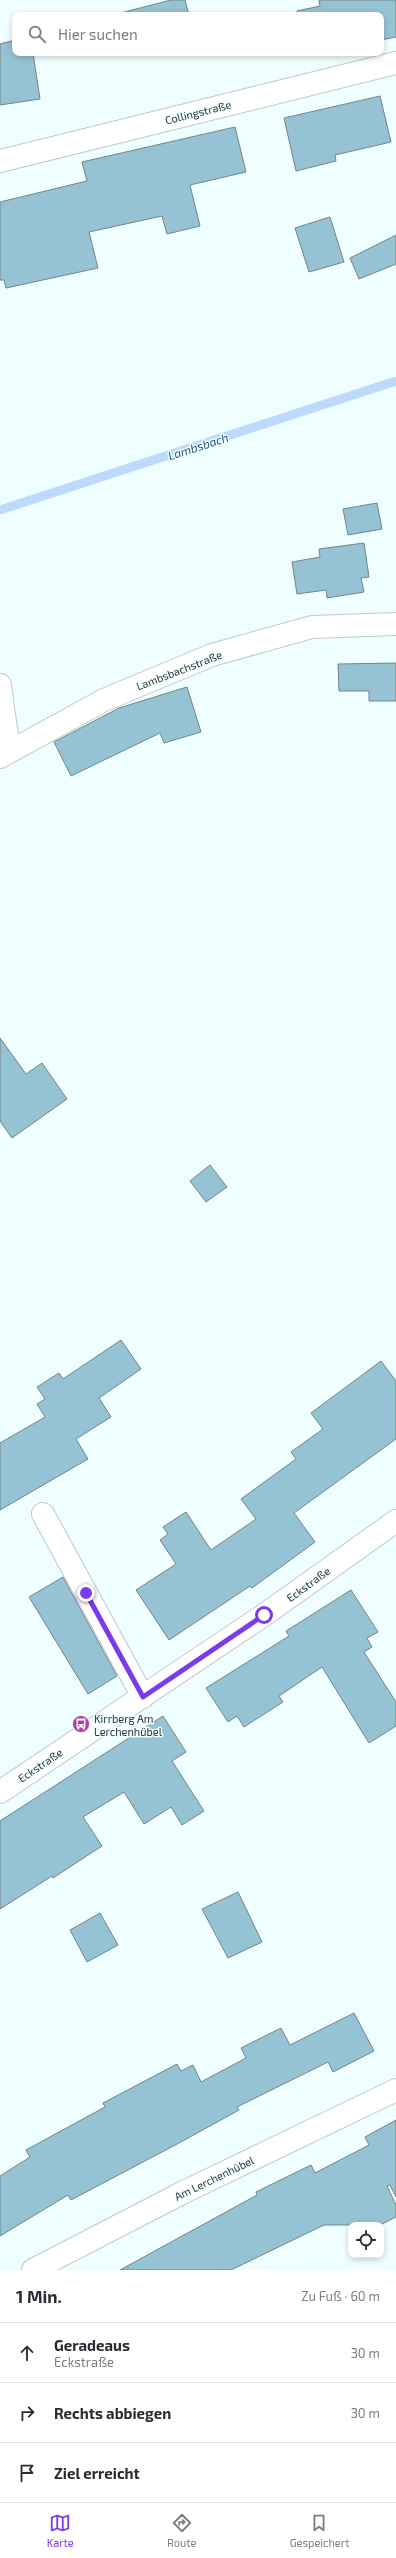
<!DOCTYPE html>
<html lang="de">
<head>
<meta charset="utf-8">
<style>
  :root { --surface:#fff; --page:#f7f7f7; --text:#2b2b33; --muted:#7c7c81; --line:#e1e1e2; --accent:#7c3aed }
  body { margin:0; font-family:"Exo 2",sans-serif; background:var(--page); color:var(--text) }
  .controls { position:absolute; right:12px; bottom:12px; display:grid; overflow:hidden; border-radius:8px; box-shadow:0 2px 6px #0003 }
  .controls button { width:36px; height:36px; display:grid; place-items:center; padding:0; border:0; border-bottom:1px solid var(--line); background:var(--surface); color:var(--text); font:20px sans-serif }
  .stop { position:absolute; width:12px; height:12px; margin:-9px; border:3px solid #7c3aed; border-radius:50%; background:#fff }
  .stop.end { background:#7c3aed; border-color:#fff; box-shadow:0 1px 4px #0008 }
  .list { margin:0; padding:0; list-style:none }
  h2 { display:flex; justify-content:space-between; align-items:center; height:52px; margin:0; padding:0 16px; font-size:17px }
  h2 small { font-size:13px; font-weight:400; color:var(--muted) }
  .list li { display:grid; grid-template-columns:26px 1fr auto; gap:12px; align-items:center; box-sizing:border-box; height:60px; padding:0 16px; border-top:1px solid var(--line) }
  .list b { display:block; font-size:15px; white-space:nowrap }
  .list p { margin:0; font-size:13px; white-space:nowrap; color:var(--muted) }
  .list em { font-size:13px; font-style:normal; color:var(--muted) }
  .icon { flex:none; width:22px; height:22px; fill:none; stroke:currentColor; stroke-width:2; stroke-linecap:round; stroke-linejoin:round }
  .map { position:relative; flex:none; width:396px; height:2270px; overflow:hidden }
  .search { position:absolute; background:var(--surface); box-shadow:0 2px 6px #0003; left:12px; right:12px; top:12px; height:44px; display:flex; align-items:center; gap:10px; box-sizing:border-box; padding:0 14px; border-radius:8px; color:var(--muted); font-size:15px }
  .sheet { height:232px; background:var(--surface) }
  nav { display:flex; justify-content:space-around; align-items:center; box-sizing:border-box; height:56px; border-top:1px solid var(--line); background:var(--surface); font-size:11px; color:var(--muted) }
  nav a { display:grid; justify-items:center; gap:2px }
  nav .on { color:var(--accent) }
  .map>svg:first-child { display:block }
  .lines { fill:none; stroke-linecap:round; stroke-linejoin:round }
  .stream { stroke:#bcdafa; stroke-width:9 }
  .building { fill:#95c3d4; stroke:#778387 }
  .minor-casing { stroke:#bccaca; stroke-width:24 }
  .minor { stroke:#fff; stroke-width:22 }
  .route { stroke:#7c3aed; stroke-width:5 }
  .labels { text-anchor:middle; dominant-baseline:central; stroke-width:3; stroke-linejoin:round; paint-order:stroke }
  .street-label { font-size:11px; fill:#2f3534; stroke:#effefe }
  .poi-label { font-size:11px; fill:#2f3534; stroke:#effefe; text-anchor:start }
  .water-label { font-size:12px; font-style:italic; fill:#2b5680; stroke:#effefe }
</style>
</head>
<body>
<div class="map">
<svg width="396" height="2270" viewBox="0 0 396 2270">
  <rect width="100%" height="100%" fill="#effefe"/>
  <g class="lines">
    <polyline class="stream" points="0,510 396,381"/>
  </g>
  <g class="building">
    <polygon points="171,0 185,0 189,15 113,15"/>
    <polygon points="319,0 396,0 396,37 381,40 381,15 298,15 297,11 320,6"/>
    <polygon points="15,40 15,53 33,53 40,99 0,105 0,44"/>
    <polygon points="380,96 391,142 335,155 336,161 296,171 284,118"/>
    <polygon points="235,127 246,172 190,185 200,226 167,234 162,216 89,232 98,268 6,288 4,280 0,280 0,202 87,181 82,162"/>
    <polygon points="330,217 344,262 309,272 295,228"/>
    <polygon points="396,235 396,264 359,279 350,258"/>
    <polygon points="377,503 382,529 348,535 343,509"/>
    <polygon points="364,543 369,577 361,578 364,592 327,598 326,590 297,594 292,562 320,557 319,549"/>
    <polygon points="396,663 396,701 369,701 369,691 339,691 338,664"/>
    <polygon points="187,687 201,732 164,743 160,733 71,776 54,742 119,708"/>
    <polygon points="0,1038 26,1074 42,1063 67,1099 12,1138 0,1121"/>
    <polygon points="210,1165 227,1187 206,1202 190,1181"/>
    <polygon points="121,1340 141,1369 99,1398 111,1417 76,1439 88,1459 0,1510 0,1443 45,1417 37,1404 45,1399 37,1387 59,1373 63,1379"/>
    <polygon points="381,1361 396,1381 396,1439 294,1513 315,1542 252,1588 250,1586 169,1640 136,1590 176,1564 160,1540 168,1534 163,1527 186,1512 211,1550 256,1519 241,1499 296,1459 291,1452 323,1429 311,1413"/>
    <polygon points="63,1577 117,1676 88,1694 29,1597"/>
    <polygon points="351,1590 378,1632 367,1638 372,1647 364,1652 396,1702 396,1726 369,1743 322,1667 279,1696 283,1702 244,1727 237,1716 228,1722 206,1688 289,1636 286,1631"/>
    <polygon points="163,1716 186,1752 172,1761 204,1811 182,1825 171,1807 144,1824 124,1792 83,1817 102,1846 53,1878 52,1876 0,1909 0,1821"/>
    <polygon points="238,1892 262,1942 228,1958 202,1909"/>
    <polygon points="100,1913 118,1945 87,1962 70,1930"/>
    <polygon points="354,2013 374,2051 333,2072 328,2062 237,2107 239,2110 179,2143 71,2200 68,2195 0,2236 0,2176 30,2157 26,2150 105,2107 103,2103 177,2064 181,2071 193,2065 201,2082 246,2058 241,2048 281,2028 290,2045"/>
    <polygon points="396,2120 396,2197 390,2185 387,2186 396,2205 396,2217 380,2225 324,2225 231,2270 120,2270 257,2195 256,2192 311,2165 315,2173 369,2145 365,2137"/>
  </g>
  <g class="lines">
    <g class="minor-casing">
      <g id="minor">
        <polyline points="0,161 396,63"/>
        <polyline points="0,685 9,751"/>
        <polyline points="0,757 104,700 212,655 312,627 396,624"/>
        <polyline points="43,1514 143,1697"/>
        <polyline points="0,1792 264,1615 396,1521"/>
        <polyline points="33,2270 184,2192 396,2090"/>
      </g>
    </g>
    <use href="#minor" class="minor"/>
  </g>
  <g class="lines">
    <polyline class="route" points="86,1593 143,1697 264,1615"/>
  </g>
  <defs>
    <g id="bus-disc" transform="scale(0.9)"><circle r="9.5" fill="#ad42a3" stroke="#effefe"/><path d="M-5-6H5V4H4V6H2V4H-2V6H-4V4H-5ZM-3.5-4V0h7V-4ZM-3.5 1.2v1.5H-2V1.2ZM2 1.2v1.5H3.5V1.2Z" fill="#fff"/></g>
  </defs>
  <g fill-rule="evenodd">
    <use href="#bus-disc" x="81" y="1724"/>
  </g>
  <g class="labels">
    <g class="street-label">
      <text transform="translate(198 112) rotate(-14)">Collingstraße</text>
      <text transform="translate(179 670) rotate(-21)">Lambsbachstraße</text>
      <text transform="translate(308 1584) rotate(-36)">Eckstraße</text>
      <text transform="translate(40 1765) rotate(-34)">Eckstraße</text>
      <text transform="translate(214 2178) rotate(-26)">Am Lerchenhübel</text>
    </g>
    <g class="poi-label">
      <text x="94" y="1718">Kirrberg Am<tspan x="94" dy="13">Lerchenhübel</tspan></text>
    </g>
    <g class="water-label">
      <text transform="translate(198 446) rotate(-18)">Lambsbach</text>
    </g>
  </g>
</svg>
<div class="controls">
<button><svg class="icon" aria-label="locate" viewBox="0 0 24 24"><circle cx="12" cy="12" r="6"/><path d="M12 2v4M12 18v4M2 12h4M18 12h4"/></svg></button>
</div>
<div class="stop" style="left:264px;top:1615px"></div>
<div class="stop end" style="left:86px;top:1593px"></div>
<div class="search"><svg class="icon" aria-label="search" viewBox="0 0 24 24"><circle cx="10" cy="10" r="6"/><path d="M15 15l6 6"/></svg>Hier suchen</div>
</div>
<section class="sheet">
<h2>1 Min.<small>Zu Fuß · 60 m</small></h2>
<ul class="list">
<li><svg class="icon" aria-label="ahead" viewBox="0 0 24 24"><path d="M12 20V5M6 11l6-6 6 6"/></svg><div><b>Geradeaus</b><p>Eckstraße</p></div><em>30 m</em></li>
<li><svg class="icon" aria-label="right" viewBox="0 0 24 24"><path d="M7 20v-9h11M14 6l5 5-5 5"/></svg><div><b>Rechts abbiegen</b></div><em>30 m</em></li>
<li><svg class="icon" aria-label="arrive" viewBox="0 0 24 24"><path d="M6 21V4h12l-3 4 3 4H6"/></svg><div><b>Ziel erreicht</b></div></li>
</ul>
</section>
<nav>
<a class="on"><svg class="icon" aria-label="map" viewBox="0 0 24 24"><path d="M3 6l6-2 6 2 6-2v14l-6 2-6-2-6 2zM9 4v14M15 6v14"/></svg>Karte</a>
<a><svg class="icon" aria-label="directions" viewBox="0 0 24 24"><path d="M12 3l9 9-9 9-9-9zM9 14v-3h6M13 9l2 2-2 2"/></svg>Route</a>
<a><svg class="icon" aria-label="saved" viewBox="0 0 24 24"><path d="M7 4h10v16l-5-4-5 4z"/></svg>Gespeichert</a>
</nav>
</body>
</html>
